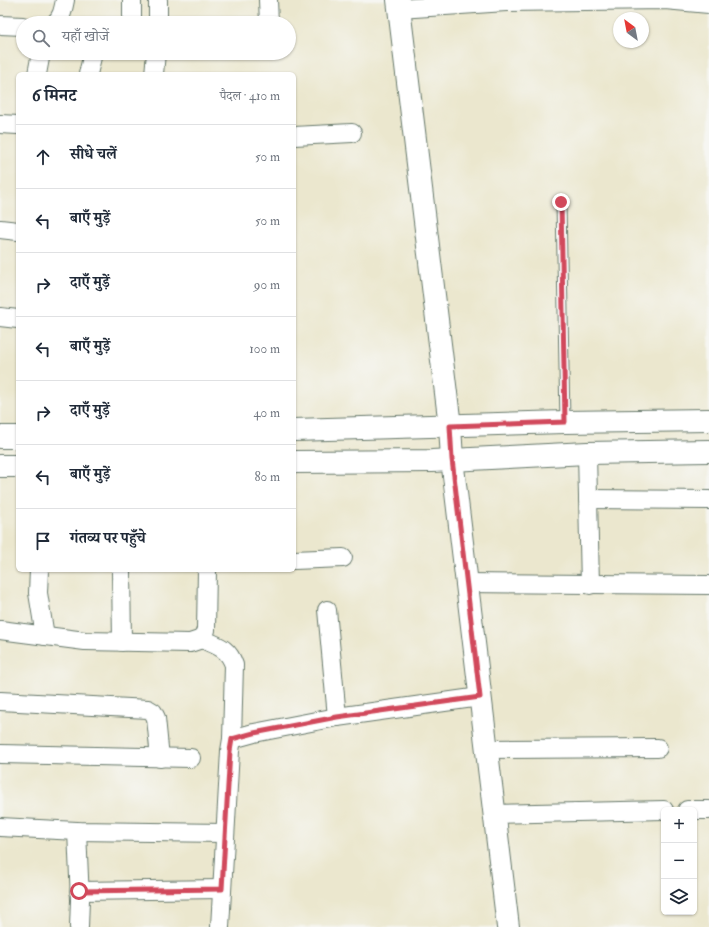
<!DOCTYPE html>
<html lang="hi">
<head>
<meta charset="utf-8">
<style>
  :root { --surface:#fff; --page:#f2f2f3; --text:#1f2937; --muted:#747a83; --line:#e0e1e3 }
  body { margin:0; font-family:"IM FELL Double Pica","Noto Serif Devanagari",serif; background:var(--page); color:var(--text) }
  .controls { position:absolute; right:12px; bottom:12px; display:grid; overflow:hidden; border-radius:6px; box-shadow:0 1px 3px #0004 }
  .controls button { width:36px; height:36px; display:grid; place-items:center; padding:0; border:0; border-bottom:1px solid var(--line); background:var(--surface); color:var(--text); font:20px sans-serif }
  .compass { position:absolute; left:613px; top:12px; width:36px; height:36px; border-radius:50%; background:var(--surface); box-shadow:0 1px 3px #0004; rotate:328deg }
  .stop { position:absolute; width:12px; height:12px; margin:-9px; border:3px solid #d1495b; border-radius:50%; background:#fff }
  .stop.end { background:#d1495b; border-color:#fff; box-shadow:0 1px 4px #0008 }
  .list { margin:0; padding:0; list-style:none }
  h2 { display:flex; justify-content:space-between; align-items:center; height:52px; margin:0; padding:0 16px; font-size:17px }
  h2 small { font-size:13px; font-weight:400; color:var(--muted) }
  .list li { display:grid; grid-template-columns:26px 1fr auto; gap:12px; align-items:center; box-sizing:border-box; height:64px; padding:0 16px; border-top:1px solid var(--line) }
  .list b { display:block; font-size:15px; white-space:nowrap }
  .list em { font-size:13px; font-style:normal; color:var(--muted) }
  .icon { flex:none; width:22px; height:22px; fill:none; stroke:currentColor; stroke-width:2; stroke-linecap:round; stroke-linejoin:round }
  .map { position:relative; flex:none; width:709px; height:927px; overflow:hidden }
  .search { position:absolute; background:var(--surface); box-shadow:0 1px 3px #0004; left:16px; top:16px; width:280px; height:44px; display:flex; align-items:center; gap:10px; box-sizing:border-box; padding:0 14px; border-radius:22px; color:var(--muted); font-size:15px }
  .panel { position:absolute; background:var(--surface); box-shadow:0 1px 3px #0004; left:16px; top:72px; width:280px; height:500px; border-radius:6px }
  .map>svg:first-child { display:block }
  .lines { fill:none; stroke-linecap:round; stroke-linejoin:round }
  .service-casing { stroke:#66786a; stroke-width:11 }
  .minor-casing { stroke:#66786a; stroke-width:20 }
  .tertiary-casing { stroke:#66786a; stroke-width:24 }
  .primary-casing { stroke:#66786a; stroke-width:24 }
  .service { stroke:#fff; stroke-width:9 }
  .minor { stroke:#fff; stroke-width:18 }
  .tertiary { stroke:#fff; stroke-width:22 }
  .primary { stroke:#fff; stroke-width:22 }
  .route { stroke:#d1495b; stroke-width:5 }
</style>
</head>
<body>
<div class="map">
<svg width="709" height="927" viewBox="0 0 709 927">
  <rect width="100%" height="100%" fill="#f6f6f2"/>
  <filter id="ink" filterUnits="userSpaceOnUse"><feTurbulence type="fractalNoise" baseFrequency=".025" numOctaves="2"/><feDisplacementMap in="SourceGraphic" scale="8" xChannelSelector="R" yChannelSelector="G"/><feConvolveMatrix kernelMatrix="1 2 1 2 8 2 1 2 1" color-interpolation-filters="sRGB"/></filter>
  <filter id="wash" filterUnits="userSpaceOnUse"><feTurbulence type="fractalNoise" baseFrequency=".012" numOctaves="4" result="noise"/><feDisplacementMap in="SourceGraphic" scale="16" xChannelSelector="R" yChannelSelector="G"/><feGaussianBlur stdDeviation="0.9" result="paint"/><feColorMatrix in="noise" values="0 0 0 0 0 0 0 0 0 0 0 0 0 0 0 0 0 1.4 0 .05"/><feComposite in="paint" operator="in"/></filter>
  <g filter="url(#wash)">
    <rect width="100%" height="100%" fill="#ebe7ce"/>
  </g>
  <g filter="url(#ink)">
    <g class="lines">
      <g class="service-casing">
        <polyline id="service" points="561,202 565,422"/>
      </g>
      <g class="minor-casing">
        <g id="minor">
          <polyline points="268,0 269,23"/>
          <polyline points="399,9 506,2 665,0 709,4"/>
          <path d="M55,23C62,17 63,10 65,0"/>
          <polyline points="132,23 132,0"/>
          <polyline points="158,23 158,0"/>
          <polyline points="0,25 23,26"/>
          <polyline points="37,74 41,53"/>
          <polyline points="88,74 93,53"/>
          <polyline points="154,74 156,53"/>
          <polyline points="0,124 18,125"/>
          <polyline points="294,136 352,133"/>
          <polyline points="0,229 18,231"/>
          <polyline points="0,317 18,319"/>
          <polyline points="587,453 590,585"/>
          <polyline points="588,499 709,500"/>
          <polyline points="294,560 343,558"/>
          <polyline points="39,570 38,593 45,636"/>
          <polyline points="121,570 122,642"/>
          <polyline points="466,583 709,585"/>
          <polyline points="327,610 337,717"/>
          <polyline points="0,630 85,641 190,643 202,639 206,630 207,570"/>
          <path d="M202,639C217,646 228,647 234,665L232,739L230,751L220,927"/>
          <polyline points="0,701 148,709 153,712 156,718 160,758"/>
          <polyline points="232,739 254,733 337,717 480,697"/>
          <polyline points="486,749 658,748"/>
          <polyline points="0,754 191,758"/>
          <polyline points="687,810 709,810"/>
          <polyline points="494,814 664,810"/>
          <polyline points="0,827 77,831 225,833"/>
          <polyline points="77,831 80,900 79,927"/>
          <polyline points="79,891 222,889"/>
        </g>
      </g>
      <g class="tertiary-casing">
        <g id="tertiary">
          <polyline points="294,430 565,422 709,420"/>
          <polyline points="0,437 18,437"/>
          <polyline points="294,462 432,461 587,453 709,451"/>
          <polyline points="0,466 18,466"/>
        </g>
      </g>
      <g class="primary-casing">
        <polyline id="primary" points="398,0 450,426 452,459 508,927"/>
      </g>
      <use href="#service" class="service"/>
      <use href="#minor" class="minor"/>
      <use href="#tertiary" class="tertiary"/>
      <use href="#primary" class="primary"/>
    </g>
  </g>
  <g class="lines" filter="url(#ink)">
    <polyline class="route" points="79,891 222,889 230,751 232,739 254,733 337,717 480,697 452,459 450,426 565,422 561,202"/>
  </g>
</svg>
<div class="controls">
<button>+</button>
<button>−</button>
<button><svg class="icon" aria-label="layers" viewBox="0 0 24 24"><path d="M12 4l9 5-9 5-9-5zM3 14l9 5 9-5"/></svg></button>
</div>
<svg class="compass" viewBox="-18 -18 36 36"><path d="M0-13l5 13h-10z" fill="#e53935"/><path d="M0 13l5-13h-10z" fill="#747a83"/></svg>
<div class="stop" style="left:79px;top:891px"></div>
<div class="stop end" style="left:561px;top:202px"></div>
<div class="search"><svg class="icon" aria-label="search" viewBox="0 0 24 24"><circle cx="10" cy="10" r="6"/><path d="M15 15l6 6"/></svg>यहाँ खोजें</div>
<section class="panel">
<h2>6 मिनट<small>पैदल · 410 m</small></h2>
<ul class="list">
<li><svg class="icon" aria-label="ahead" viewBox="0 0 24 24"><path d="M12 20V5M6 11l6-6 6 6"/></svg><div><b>सीधे चलें</b></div><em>50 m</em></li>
<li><svg class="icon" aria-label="left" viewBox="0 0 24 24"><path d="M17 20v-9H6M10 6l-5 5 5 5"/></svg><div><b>बाएँ मुड़ें</b></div><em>50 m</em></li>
<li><svg class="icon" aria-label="right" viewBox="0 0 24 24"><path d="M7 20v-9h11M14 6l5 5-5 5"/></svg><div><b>दाएँ मुड़ें</b></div><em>90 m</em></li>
<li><svg class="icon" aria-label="left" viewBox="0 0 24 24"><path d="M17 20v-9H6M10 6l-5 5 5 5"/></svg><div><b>बाएँ मुड़ें</b></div><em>100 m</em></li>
<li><svg class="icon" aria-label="right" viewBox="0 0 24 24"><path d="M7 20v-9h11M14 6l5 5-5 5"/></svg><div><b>दाएँ मुड़ें</b></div><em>40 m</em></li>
<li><svg class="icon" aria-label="left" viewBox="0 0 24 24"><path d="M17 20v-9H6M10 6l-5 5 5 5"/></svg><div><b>बाएँ मुड़ें</b></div><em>80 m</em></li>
<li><svg class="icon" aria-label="arrive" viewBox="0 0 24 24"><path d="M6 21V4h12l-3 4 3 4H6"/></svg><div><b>गंतव्य पर पहुँचे</b></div></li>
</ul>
</section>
</div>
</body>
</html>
